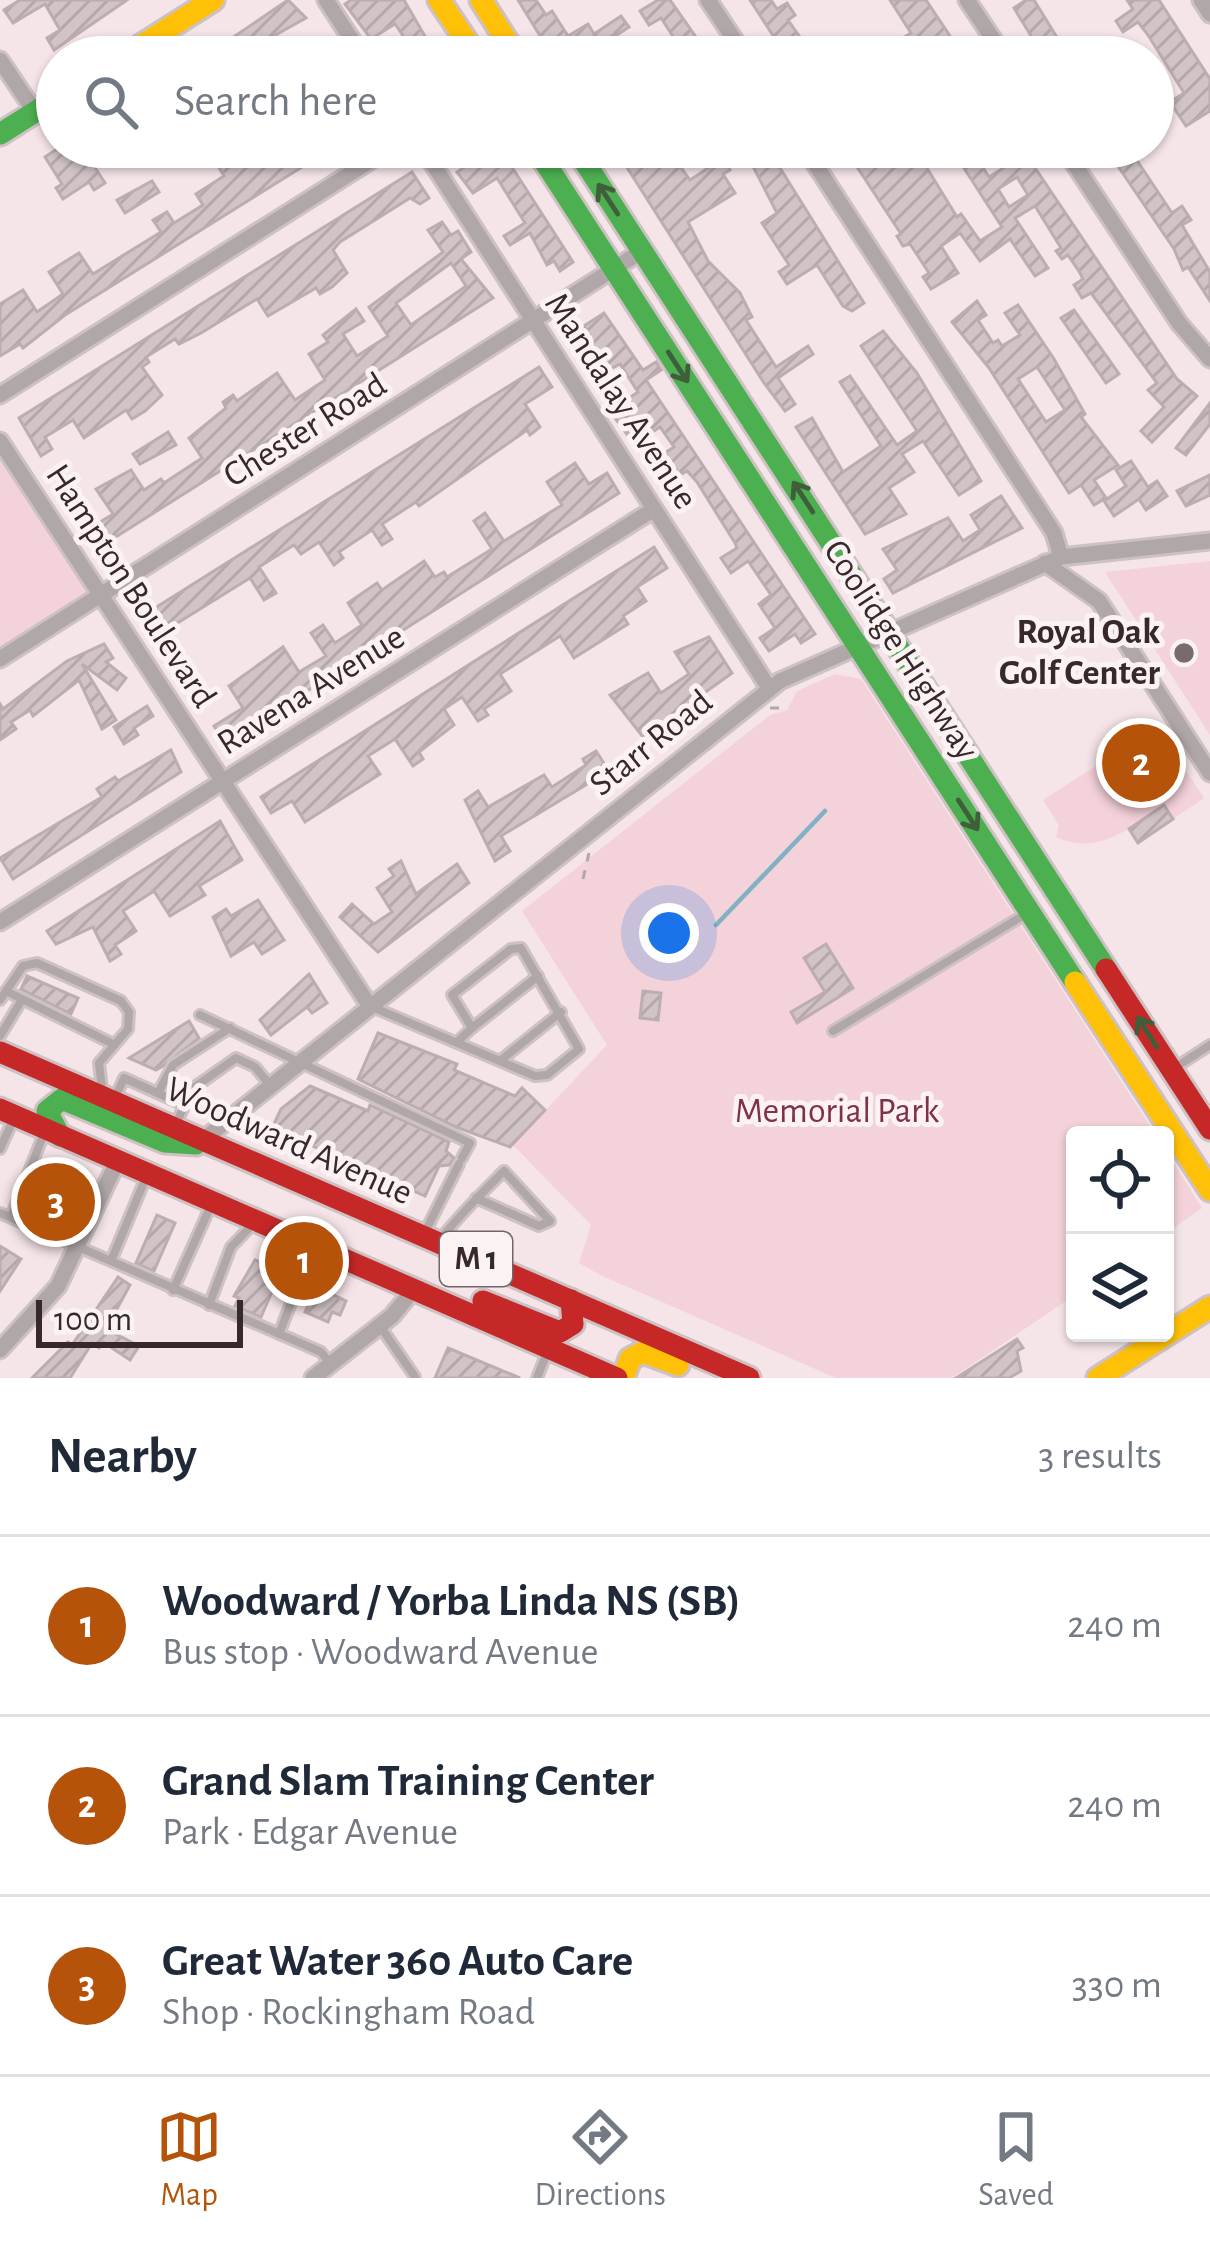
<!DOCTYPE html>
<html lang="en">
<head>
<meta charset="utf-8">
<style>
  :root { --surface:#fff; --page:#f2f2f3; --text:#1f2937; --muted:#747a83; --line:#e0e1e3; --accent:#b45309 }
  body { margin:0; font-family:"Alegreya Sans",sans-serif; background:var(--page); color:var(--text) }
  .controls { position:absolute; right:36px; bottom:36px; display:grid; overflow:hidden; border-radius:12px; box-shadow:0 3px 9px #0004 }
  .controls button { width:108px; height:108px; display:grid; place-items:center; padding:0; border:0; border-bottom:3px solid var(--line); background:var(--surface); color:var(--text); font:60px sans-serif }
  .scale { position:absolute; left:36px; bottom:30px; width:207px; box-sizing:border-box; padding-left:12px; border:6px solid #36282b; border-top:0; font-size:33px; line-height:42px; white-space:nowrap; color:#36282b; -webkit-text-stroke:9px #faf2f3; paint-order:stroke }
  .you { position:absolute; left:669px; top:933px; width:42px; height:42px; margin:-30px; border:9px solid #fff; border-radius:50%; background:#1a73e8; box-shadow:0 0 0 18px #1a73e833 }
  .badge { display:grid; place-items:center; width:78px; height:78px; border-radius:50%; background:var(--accent); color:#fff; font-size:39px; font-weight:700 }
  .pin { position:absolute; translate:-50% -50%; border:6px solid #fff; box-shadow:0 3px 12px #0006 }
  .list { margin:0; padding:0; list-style:none }
  h2 { display:flex; justify-content:space-between; align-items:center; height:156px; margin:0; padding:0 48px; font-size:51px }
  h2 small { font-size:39px; font-weight:400; color:var(--muted) }
  .list li { display:grid; grid-template-columns:78px 1fr auto; gap:36px; align-items:center; box-sizing:border-box; height:180px; padding:0 48px; border-top:3px solid var(--line) }
  .list b { display:block; font-size:45px; white-space:nowrap }
  .list p { margin:0; font-size:39px; white-space:nowrap; color:var(--muted) }
  .list em { font-size:39px; font-style:normal; color:var(--muted) }
  .icon { flex:none; width:66px; height:66px; fill:none; stroke:currentColor; stroke-width:2; stroke-linecap:round; stroke-linejoin:round }
  .map { position:relative; flex:none; width:1210px; height:1378px; overflow:hidden }
  .search { position:absolute; background:var(--surface); box-shadow:0 3px 9px #0004; left:36px; right:36px; top:36px; height:132px; display:flex; align-items:center; gap:30px; box-sizing:border-box; padding:0 42px; border-radius:66px; color:var(--muted); font-size:45px }
  .sheet { height:696px; background:var(--surface) }
  nav { display:flex; justify-content:space-around; align-items:center; box-sizing:border-box; height:168px; border-top:3px solid var(--line); background:var(--surface); font-size:33px; color:var(--muted) }
  nav a { display:grid; justify-items:center; gap:6px }
  nav .on { color:var(--accent) }
  .map>svg:first-child { display:block }
  .green { fill:#f4d2d9 }
  .lines { fill:none; stroke-linecap:round; stroke-linejoin:round }
  .stream { stroke:#82b0c5; stroke-width:4.5 }
  .building { fill:url(#building-hatch); stroke:#bcadb0; stroke-width:3; fill-rule:evenodd }
  .lane-casing { stroke:#cec1c3; stroke-width:14 }
  .street-casing { stroke:#cec1c3; stroke-width:21 }
  .fast-casing { stroke:#cec1c3; stroke-width:27 }
  .slow-casing { stroke:#cec1c3; stroke-width:27 }
  .jam-casing { stroke:#cec1c3; stroke-width:27 }
  .path { stroke:#b1a8a9; stroke-width:3; stroke-dasharray:9 9; stroke-linecap:butt }
  .lane { stroke:#b0a7a8; stroke-width:8 }
  .street { stroke:#b0a7a8; stroke-width:15 }
  .fast { stroke:#4caf50; stroke-width:21 }
  .slow { stroke:#ffc107; stroke-width:21 }
  .jam { stroke:#c62828; stroke-width:21 }
  .oneway { stroke:#3f5e3a }
  .poi-dot { fill:#796a6d; stroke:#faf2f3; stroke-width:4.5 }
  .labels { text-anchor:middle; dominant-baseline:central; stroke-width:10; stroke-linejoin:round; paint-order:stroke }
  .shield { fill:#faf2f3; stroke:#716567; stroke-width:3 }
  .shield-label { font-size:33px; font-weight:bold; fill:#36282b }
  .street-label { font-size:36px; fill:#36282b; stroke:#faf2f3 }
  .poi-label { font-size:36px; font-weight:bold; fill:#36282b; stroke:#faf2f3; text-anchor:end }
  .park-label { font-size:36px; fill:#813047; stroke:#faf2f3 }
</style>
</head>
<body>
<div class="map">
<svg width="1210" height="1378" viewBox="0 0 1210 1378">
  <defs>
    <pattern id="building-hatch" width="6" height="6" patternUnits="userSpaceOnUse" patternTransform="scale(3)"><rect width="6" height="6" fill="#d2c4c6"/><path d="M-1 1l2-2M0 6l6-6M5 7l2-2" fill="none" stroke="#b5a8aa"/></pattern>
  </defs>
  <rect width="100%" height="100%" fill="#f6e5e8"/>
  <g class="green">
    <polygon points="0,455 91,595 0,651"/>
    <polygon points="1210,561 1210,735 1105,572"/>
    <polygon points="835,674 861,679 1156,1135 1075,1135 1075,1295 952,1378 836,1378 600,1275 579,1263 591,1225 513,1145 607,1045 522,911 770,715 787,710 797,691"/>
    <path d="M1157,727L1204,798L1173,819L1163,806C1128,829 1098,856 1056,837L1059,826L1043,800Z"/>
    <polygon points="1165,1149 1202,1208 1165,1234"/>
  </g>
  <g class="lines">
    <polyline class="stream" points="716,925 825,811"/>
  </g>
  <g class="building">
    <polygon points="20,0 127,0 54,50 47,38 60,30 45,4 13,23 4,10"/>
    <polygon points="288,0 306,18 272,37 285,57 271,57 261,42 238,57 204,57"/>
    <polygon points="351,0 404,0 437,57 418,57 395,24 371,39 345,4"/>
    <polygon points="518,0 536,0 546,15 552,11 568,36 588,24 594,34 621,16 629,27 603,44 612,57 553,57"/>
    <polygon points="658,0 670,0 710,57 652,57 676,41 661,18 649,25 640,11"/>
    <polygon points="750,0 771,0 777,9 787,3 795,15 788,20 814,57 787,57"/>
    <polygon points="890,0 926,0 964,57 939,57 928,40 903,56 895,43 911,33"/>
    <polygon points="1026,0 1034,0 1069,57 1044,57 1014,8"/>
    <polygon points="1127,0 1159,0 1210,79 1210,111 1186,126 1170,102 1184,93 1148,35 1138,22 1123,32 1116,21 1133,9"/>
    <polygon points="60,147 99,147 87,155 105,183 94,190 89,182 63,199 56,188 62,184 45,157"/>
    <polygon points="236,147 250,147 263,167 295,147 334,147 65,315 23,348 20,344 0,356 0,304 23,290 37,312 63,294 49,272 58,266 79,253 93,274 161,232 153,220 167,212 174,223 203,205 196,194 224,176 218,166 239,152"/>
    <polygon points="478,147 499,147 573,262 560,271 554,261 547,265 530,233 510,245 504,236 525,223 497,178 473,193 457,172 483,155"/>
    <polygon points="614,147 633,147 647,167 670,152 690,180 711,166 698,147 735,147 721,156 730,170 723,174 735,193 688,222 708,261 740,293 752,317 746,320 776,367 808,346 813,354 778,378 795,404 785,411 764,383"/>
    <polygon points="743,147 767,147 864,303 852,311 843,306 817,265 787,284 779,272 789,265 762,223 777,213"/>
    <path d="M844,147H914L957,217L961,214L980,241L1002,227L958,159L972,150L989,177L1008,165L996,147H1021L1177,379L1197,396L1152,442L1141,431L1164,407L1148,390L1157,383L1091,293L1082,298L1074,285L1083,279L1080,273L1068,255L1062,259L1056,251L1061,248L1035,206L1015,218L1048,268L1035,276L1010,239L980,261L960,233L941,246L958,273L931,289L923,277L929,273L910,244L903,246L897,236L901,234ZM1017,177L1028,195L1009,207L998,189Z"/>
    <polygon points="1105,147 1128,147 1172,213 1182,206 1191,220 1182,225 1210,272 1210,301 1188,267 1183,270 1174,249"/>
    <polygon points="412,172 429,198 420,204 410,198 340,242 333,250 347,273 332,287 320,294 316,288 268,316 257,299 201,333 179,344 175,339 146,357 149,362 142,367 162,395 145,411 132,419 126,410 84,438 73,420 45,437 52,449 41,456 19,418"/>
    <polygon points="152,181 159,192 125,213 117,200"/>
    <path d="M442,222L451,235L458,231L471,252L461,259L493,298L100,547L89,529L113,514L96,489L131,470L144,490L161,479L164,483L202,458L189,438L226,408L223,402L233,395L237,401L277,373L295,400L325,380L309,354L328,342L323,335L356,309L364,321L343,334L357,356L388,336L369,307L443,252L428,230ZM451,263L466,286L411,325L396,303Z"/>
    <path d="M977,301L986,315L978,320L993,343L998,340L1002,346L1020,335L1005,313L1018,305L1054,359L1085,414L1081,417L1118,465L1094,480L1106,498L1094,505L1081,485L1069,493L989,368L952,322ZM1037,367L1065,410L1046,422L1018,379Z"/>
    <polygon points="1074,310 1119,374 1106,383 1061,318"/>
    <polygon points="604,313 643,370 656,362 661,370 646,380 815,634 801,643 795,634 769,651 760,638 775,628 759,604 771,595 748,561 731,573 721,558 737,548 735,543 697,482 687,471 680,475 665,453 674,447 660,427 634,444 610,411 638,392 620,364 609,370 601,358 586,369 571,347 589,334 584,326"/>
    <polygon points="883,331 917,373 981,481 959,495 923,441 902,454 914,472 889,488 906,514 865,534 796,427 812,418 843,472 881,446 840,382 850,376 897,445 917,431 861,346"/>
    <polygon points="539,367 552,387 525,404 540,427 530,435 527,430 419,506 416,502 382,524 392,539 382,545 372,530 339,552 343,558 334,565 319,542 301,554 294,545 259,567 276,593 264,600 250,578 158,635 147,613"/>
    <polygon points="1210,403 1210,424 1186,455 1176,448"/>
    <polygon points="168,432 176,445 140,464 133,454"/>
    <polygon points="1131,461 1148,487 1157,481 1167,496 1146,510 1139,499 1114,516 1104,501 1126,486 1116,470"/>
    <polygon points="575,463 589,484 607,473 619,493 225,743 214,726 243,708 229,686 283,647 299,672 326,656 311,633 323,625 335,643 362,625 348,603 377,583 382,590 424,561 435,577 444,572 447,577 492,549 474,521 485,513 504,541 562,505 547,482"/>
    <polygon points="1210,475 1210,495 1186,506 1177,491"/>
    <polygon points="1001,496 1022,528 893,593 884,579 897,570 883,549 948,518 963,541 980,530 971,515"/>
    <polygon points="654,547 667,568 637,587 646,601 623,616 628,624 574,658 560,636 500,674 511,691 484,709 488,715 478,721 462,697 444,709 454,725 419,752 423,759 413,766 395,739 368,756 380,774 305,822 292,801 271,813 261,797"/>
    <polygon points="709,637 732,673 643,737 610,695 648,673 661,693 689,674 675,652"/>
    <polygon points="104,644 113,658 106,662 126,678 117,690 82,664 116,720 102,729 79,680 33,716 30,710 11,722 16,729 0,740 0,704 3,709 67,661"/>
    <polygon points="147,706 153,716 134,728 138,735 124,744 114,727"/>
    <polygon points="171,750 181,772 13,879 0,858 102,797 97,789 115,777 118,781"/>
    <polygon points="596,751 609,771 501,836 510,851 495,861 465,800 478,791 488,807 544,775 552,787 586,765 583,759"/>
    <polygon points="1164,805 1173,819 1138,843 1129,829"/>
    <polygon points="220,821 242,860 199,886 205,895 170,916 154,891 123,911 136,931 115,945 121,954 110,961 93,927 56,944 47,931"/>
    <polygon points="401,861 416,894 457,864 469,883 378,952 340,917 352,904 374,924 392,912 377,888 394,876 389,869"/>
    <polygon points="258,900 284,940 262,954 254,942 231,956 213,917 226,909 231,916"/>
    <polygon points="826,944 853,988 797,1023 791,1012 825,992 804,958"/>
    <polygon points="309,974 327,1003 312,1013 307,1007 271,1035 260,1020"/>
    <polygon points="27,976 78,998 71,1014 21,989"/>
    <polygon points="643,991 661,993 658,1020 640,1018"/>
    <polygon points="189,1021 199,1038 163,1066 156,1070 129,1058"/>
    <polygon points="378,1033 457,1064 454,1070 515,1096 522,1088 545,1110 510,1147 456,1127 358,1079"/>
    <polygon points="310,1086 368,1111 370,1105 449,1142 446,1151 454,1158 449,1165 439,1166 425,1196 272,1128 281,1109"/>
    <polygon points="51,1168 85,1184 63,1231 28,1216"/>
    <polygon points="157,1215 175,1223 154,1271 136,1263"/>
    <polygon points="0,1246 21,1259 0,1291"/>
    <polygon points="255,1260 281,1271 261,1317 235,1306 239,1298 234,1296"/>
    <polygon points="118,1277 130,1285 106,1329 139,1346 130,1360 103,1342 99,1348 92,1343 70,1378 32,1378 68,1342 72,1345"/>
    <polygon points="317,1287 346,1301 340,1315 332,1312 328,1322 305,1312"/>
    <polygon points="1017,1339 1023,1348 1017,1351 1021,1371 1009,1378 956,1378"/>
    <polygon points="448,1348 520,1378 435,1378"/>
  </g>
  <g class="lines">
    <g class="lane-casing">
      <g id="lane">
        <polyline points="6,991 111,1043"/>
        <polyline points="0,1000 23,966 37,963 121,1001 129,1012 128,1029 99,1063 102,1089"/>
        <polyline points="370,1006 535,1076 547,1075 579,1049 521,948 511,949 452,995 472,1028 457,1042"/>
        <polyline points="200,1015 470,1143 462,1158"/>
        <polyline points="472,1028 538,976"/>
        <polyline points="833,1031 1029,912"/>
        <polyline points="0,1036 20,1003"/>
        <polyline points="501,1060 561,1012"/>
        <polyline points="1173,1069 1210,1045"/>
        <polyline points="158,1093 173,1065 230,1028"/>
        <polyline points="115,1098 124,1078 184,1105"/>
        <polyline points="175,1126 192,1089 236,1058 255,1067 271,1086"/>
        <polyline points="0,1149 14,1118"/>
        <polyline points="0,1213 321,1352 329,1362"/>
        <polyline points="11,1217 45,1131"/>
        <polyline points="424,1234 459,1164"/>
        <path d="M439,1241C459,1215 481,1194 504,1171L550,1221L539,1226L476,1198"/>
        <polyline points="111,1261 147,1175"/>
        <polyline points="173,1290 212,1203"/>
        <polyline points="209,1305 231,1247 253,1224"/>
        <polyline points="380,1326 415,1377"/>
        <polyline points="279,1334 301,1277 316,1254"/>
        <polyline points="537,1378 548,1350"/>
      </g>
    </g>
    <g class="street-casing">
      <g id="street">
        <polyline points="326,0 363,57"/>
        <polyline points="708,0 746,57"/>
        <polyline points="967,0 1005,57"/>
        <polyline points="1201,0 1210,14"/>
        <polyline points="0,60 35,112"/>
        <polyline points="422,147 769,688"/>
        <polyline points="804,147 1054,533 1061,557"/>
        <polyline points="1063,147 1179,323 1210,359"/>
        <polyline points="0,395 392,147"/>
        <polyline points="0,441 369,1005"/>
        <polyline points="1045,563 1099,601 1210,773"/>
        <polyline points="0,659 642,251"/>
        <polyline points="0,922 654,509"/>
        <polyline points="203,1140 780,681 1061,557 1210,541"/>
        <polyline points="0,1350 58,1286 118,1160"/>
        <polyline points="313,1378 392,1316 414,1289"/>
      </g>
    </g>
    <g class="fast-casing">
      <g id="fast">
        <polyline points="0,134 57,98"/>
        <polyline points="535,147 1075,982"/>
        <polyline points="575,147 1106,969"/>
        <polyline points="60,1136 47,1111 62,1099 165,1142 196,1144"/>
      </g>
    </g>
    <g class="slow-casing">
      <g id="slow">
        <polyline points="439,0 477,57"/>
        <polyline points="481,0 517,57"/>
        <polyline points="123,57 213,0"/>
        <polyline points="1075,982 1210,1190"/>
        <polyline points="623,1378 630,1359 643,1352 678,1365"/>
        <polyline points="1098,1378 1210,1307"/>
      </g>
    </g>
    <g class="jam-casing">
      <g id="jam">
        <polyline points="1106,969 1210,1129"/>
        <polyline points="0,1052 749,1378"/>
        <polyline points="0,1109 617,1378"/>
        <polyline points="483,1301 560,1332 573,1324 571,1300"/>
      </g>
    </g>
    <g class="path">
      <polyline points="770,708 785,708"/>
      <polyline points="583,879 589,853"/>
      <polyline points="45,1165 91,1184"/>
    </g>
    <use href="#lane" class="lane"/>
    <use href="#street" class="street"/>
    <use href="#fast" class="fast"/>
    <use href="#slow" class="slow"/>
    <use href="#jam" class="jam"/>
  </g>
  <defs><path id="oneway-shaft" d="M-6 0H5M1.5-3L5.5 0L1.5 3" fill="none" stroke-width="1.6" stroke-linecap="round" stroke-linejoin="round" transform="scale(3)"/></defs>
  <g class="oneway">
    <use href="#oneway-shaft" transform="translate(608 199) rotate(-123)"/>
    <use href="#oneway-shaft" transform="translate(678 367) rotate(57)"/>
    <use href="#oneway-shaft" transform="translate(803 497) rotate(-123)"/>
    <use href="#oneway-shaft" transform="translate(968 815) rotate(57)"/>
    <use href="#oneway-shaft" transform="translate(1147 1032) rotate(-123)"/>
  </g>
  <circle class="poi-dot" cx="1184" cy="653" r="12"/>
  <g class="labels">
    <rect class="shield" x="440" y="1232" width="72" height="54" rx="9"/>
    <g class="shield-label">
      <text x="476" y="1259">M 1</text>
    </g>
    <g class="street-label">
      <text transform="translate(621 401) rotate(57)">Mandalay Avenue</text>
      <text transform="translate(305 430) rotate(-32)">Chester Road</text>
      <text transform="translate(131 586) rotate(57)">Hampton Boulevard</text>
      <text transform="translate(901 650) rotate(57)">Coolidge Highway</text>
      <text transform="translate(311 690) rotate(-32)">Ravena Avenue</text>
      <text transform="translate(651 743) rotate(-39)">Starr Road</text>
      <text transform="translate(289 1141) rotate(24)">Woodward Avenue</text>
    </g>
    <g class="poi-label">
      <text x="1160" y="632">Royal Oak<tspan x="1160" dy="41">Golf Center</tspan></text>
    </g>
    <g class="park-label">
      <text x="837" y="1111">Memorial Park</text>
    </g>
  </g>
</svg>
<div class="controls">
<button><svg class="icon" aria-label="locate" viewBox="0 0 24 24"><circle cx="12" cy="12" r="6"/><path d="M12 2v4M12 18v4M2 12h4M18 12h4"/></svg></button>
<button><svg class="icon" aria-label="layers" viewBox="0 0 24 24"><path d="M12 4l9 5-9 5-9-5zM3 14l9 5 9-5"/></svg></button>
</div>
<div class="scale">100 m</div>
<div class="you"></div>
<div class="pin badge" style="left:304px;top:1261px">1</div>
<div class="pin badge" style="left:1141px;top:763px">2</div>
<div class="pin badge" style="left:56px;top:1202px">3</div>
<div class="search"><svg class="icon" aria-label="search" viewBox="0 0 24 24"><circle cx="10" cy="10" r="6"/><path d="M15 15l6 6"/></svg>Search here</div>
</div>
<section class="sheet">
<h2>Nearby<small>3 results</small></h2>
<ul class="list">
<li><span class="badge">1</span><div><b>Woodward / Yorba Linda NS (SB)</b><p>Bus stop · Woodward Avenue</p></div><em>240 m</em></li>
<li><span class="badge">2</span><div><b>Grand Slam Training Center</b><p>Park · Edgar Avenue</p></div><em>240 m</em></li>
<li><span class="badge">3</span><div><b>Great Water 360 Auto Care</b><p>Shop · Rockingham Road</p></div><em>330 m</em></li>
</ul>
</section>
<nav>
<a class="on"><svg class="icon" aria-label="map" viewBox="0 0 24 24"><path d="M3 6l6-2 6 2 6-2v14l-6 2-6-2-6 2zM9 4v14M15 6v14"/></svg>Map</a>
<a><svg class="icon" aria-label="directions" viewBox="0 0 24 24"><path d="M12 3l9 9-9 9-9-9zM9 14v-3h6M13 9l2 2-2 2"/></svg>Directions</a>
<a><svg class="icon" aria-label="saved" viewBox="0 0 24 24"><path d="M7 4h10v16l-5-4-5 4z"/></svg>Saved</a>
</nav>
</body>
</html>
